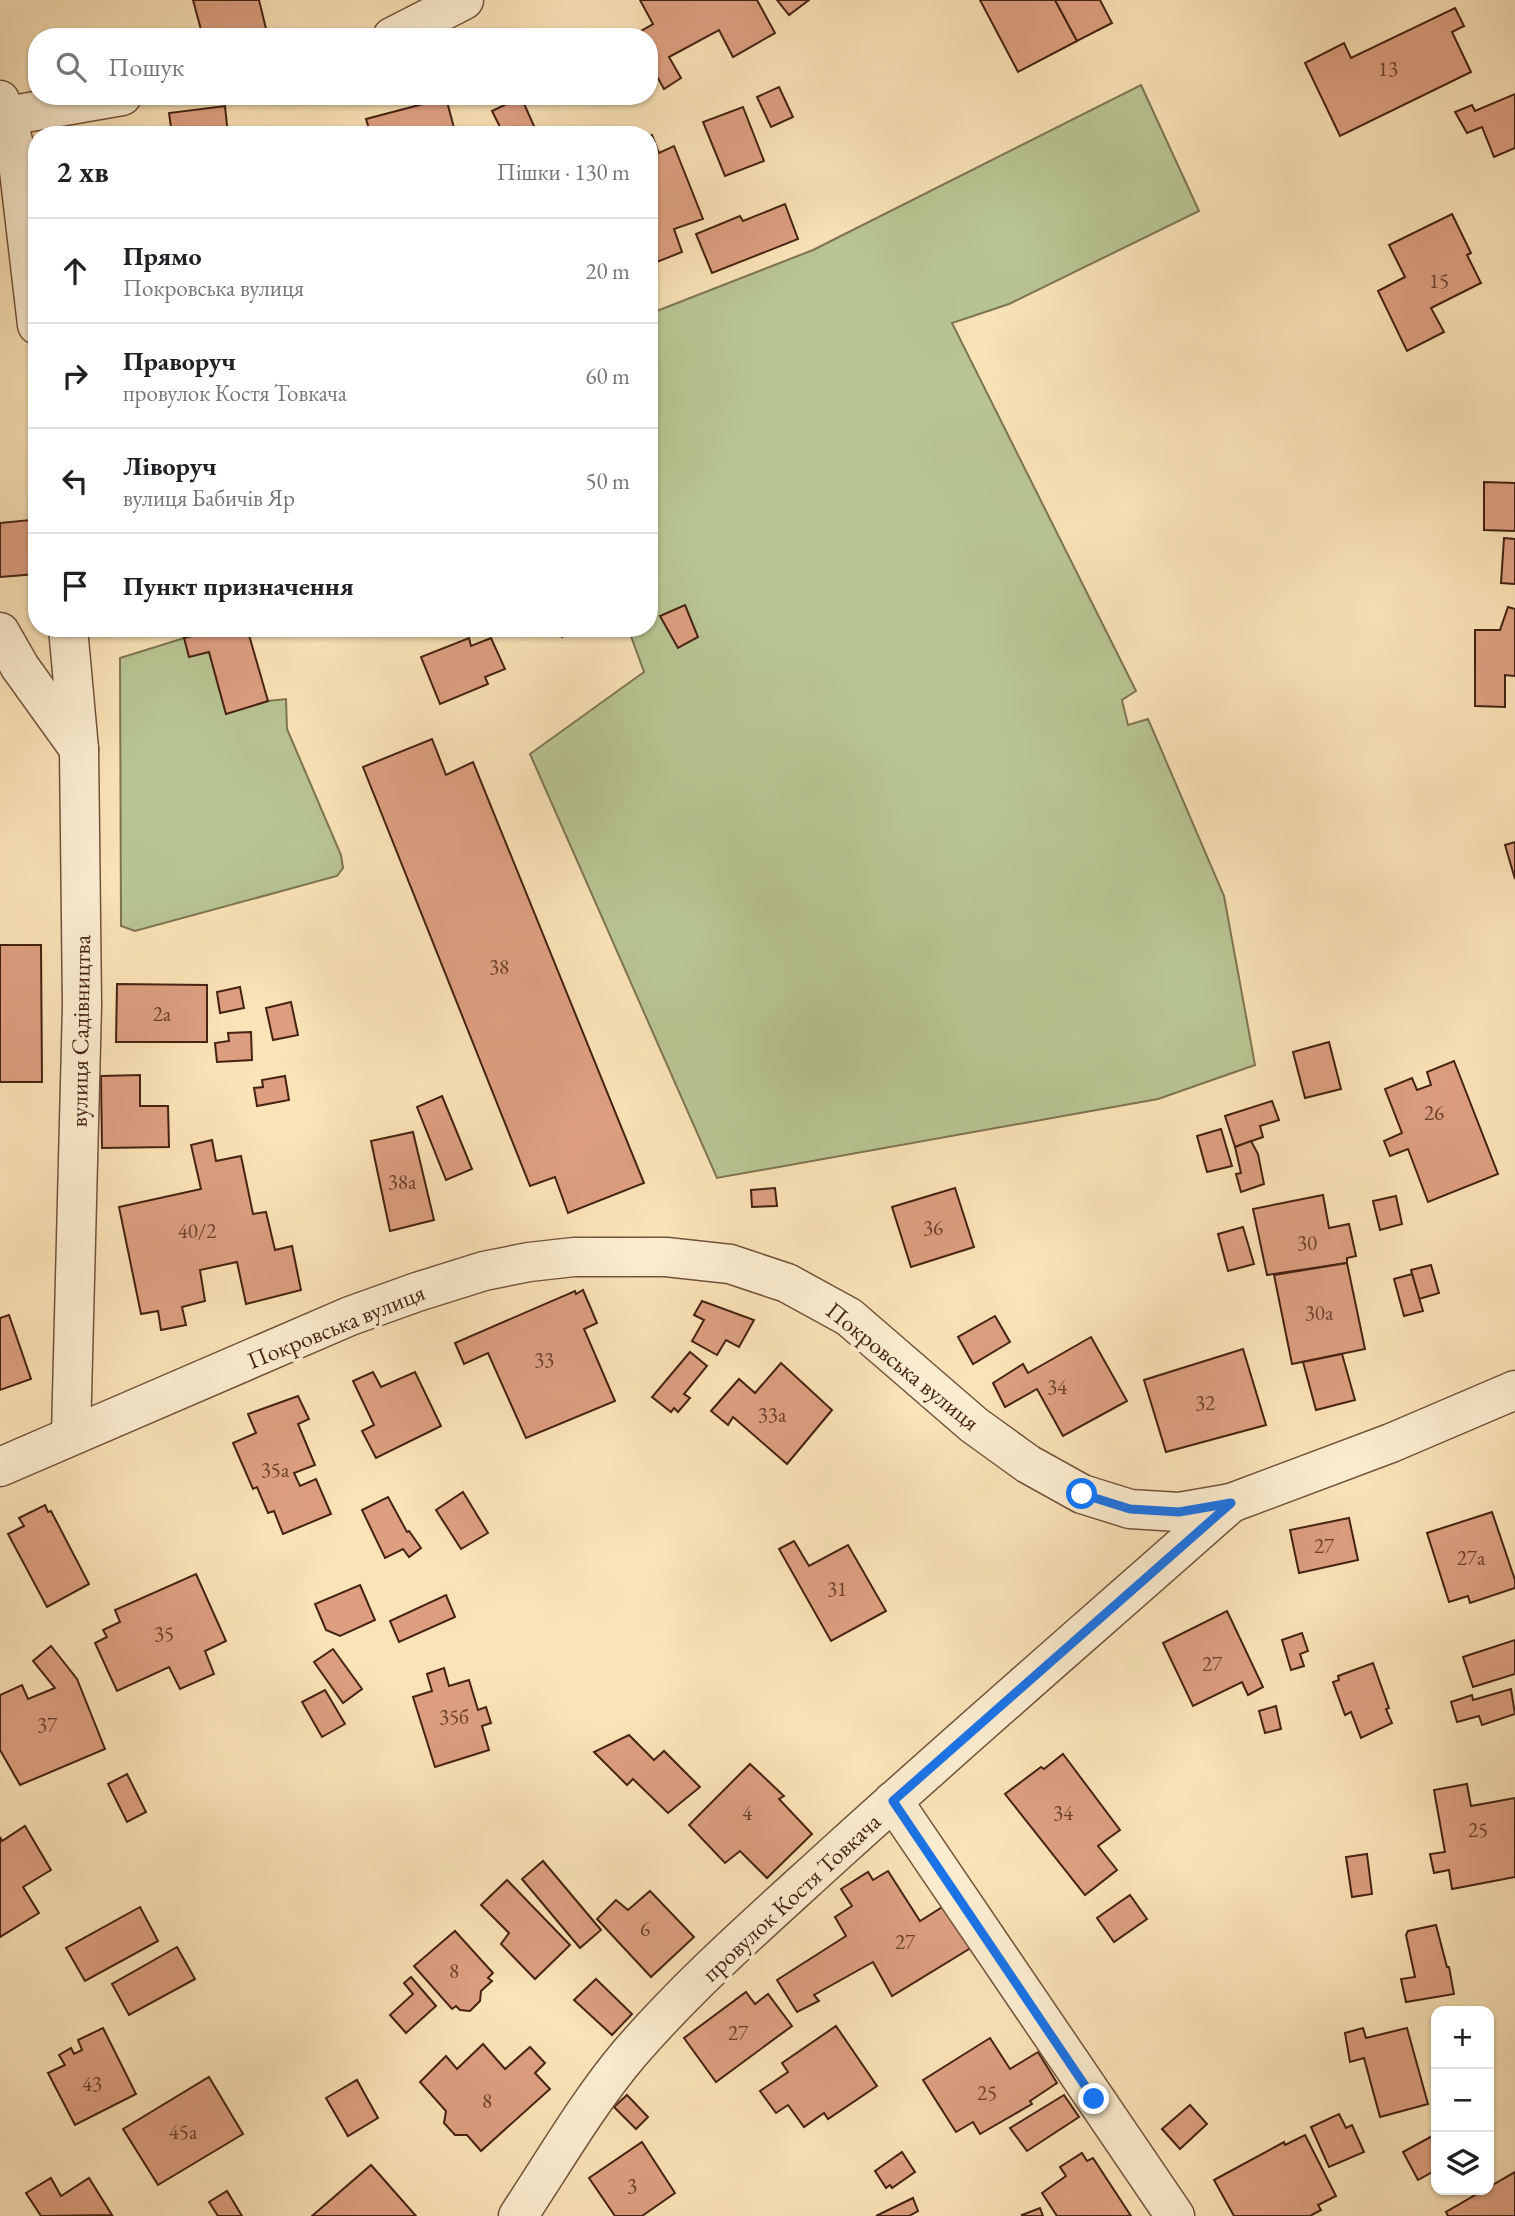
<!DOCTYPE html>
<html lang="uk">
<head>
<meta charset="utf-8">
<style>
  :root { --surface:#fff; --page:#f2f2f2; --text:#202124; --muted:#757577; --line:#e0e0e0 }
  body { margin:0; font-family:"EB Garamond",serif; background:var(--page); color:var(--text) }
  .controls { position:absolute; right:21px; bottom:21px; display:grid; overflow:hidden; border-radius:14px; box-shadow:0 2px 5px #0004 }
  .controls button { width:63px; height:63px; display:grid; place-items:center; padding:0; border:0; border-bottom:2px solid var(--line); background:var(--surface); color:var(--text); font:35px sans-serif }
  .stop { position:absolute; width:21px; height:21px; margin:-16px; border:5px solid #1a73e8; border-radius:50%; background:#fff }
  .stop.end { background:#1a73e8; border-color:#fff; box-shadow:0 2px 7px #0008 }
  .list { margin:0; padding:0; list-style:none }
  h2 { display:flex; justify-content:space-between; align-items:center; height:91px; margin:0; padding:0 28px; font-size:30px }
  h2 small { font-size:23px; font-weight:400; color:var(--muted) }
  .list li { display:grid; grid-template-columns:46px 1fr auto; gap:21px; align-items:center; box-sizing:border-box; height:105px; padding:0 28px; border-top:2px solid var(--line) }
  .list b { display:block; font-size:26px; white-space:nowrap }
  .list p { margin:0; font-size:23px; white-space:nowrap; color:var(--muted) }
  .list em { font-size:23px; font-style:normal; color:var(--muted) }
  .icon { flex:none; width:38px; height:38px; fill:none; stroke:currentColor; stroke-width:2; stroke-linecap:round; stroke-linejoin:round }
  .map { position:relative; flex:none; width:1515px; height:2216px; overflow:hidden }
  .search { position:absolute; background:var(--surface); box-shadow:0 2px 5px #0004; left:28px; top:28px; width:630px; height:77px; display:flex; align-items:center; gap:18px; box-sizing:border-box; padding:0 24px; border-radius:28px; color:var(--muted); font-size:26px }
  .panel { position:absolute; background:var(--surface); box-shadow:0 2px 5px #0004; left:28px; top:126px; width:630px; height:511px; border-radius:28px }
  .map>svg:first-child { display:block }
  .green { fill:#b8c593; stroke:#7e7453; stroke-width:2 }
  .building { fill:#dd9f80; stroke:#452213; stroke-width:2 }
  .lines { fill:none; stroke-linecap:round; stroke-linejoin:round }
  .minor-casing { stroke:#72523c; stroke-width:41 }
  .minor { stroke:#fcedd0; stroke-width:38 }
  .route { stroke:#1a73e8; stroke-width:9 }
  .labels { text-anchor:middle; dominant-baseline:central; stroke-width:7; stroke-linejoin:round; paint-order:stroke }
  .number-label { font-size:21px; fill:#6b412e }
  .street-label { font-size:24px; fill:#452213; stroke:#fcedd0 }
</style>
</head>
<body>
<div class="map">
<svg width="1515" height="2216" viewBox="0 0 1515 2216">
  <rect width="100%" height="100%" fill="#fae3b7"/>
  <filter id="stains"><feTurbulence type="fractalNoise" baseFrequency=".00286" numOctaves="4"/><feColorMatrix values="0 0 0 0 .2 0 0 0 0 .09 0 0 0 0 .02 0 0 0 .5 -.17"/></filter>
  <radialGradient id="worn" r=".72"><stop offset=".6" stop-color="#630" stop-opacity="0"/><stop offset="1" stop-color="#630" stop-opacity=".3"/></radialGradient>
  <g class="green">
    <polygon points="1141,85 1199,211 1009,304 952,323 1136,691 1122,700 1128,725 1148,719 1224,896 1255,1065 1158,1099 717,1178 530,754 644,672 628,628 649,628 649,314 813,250"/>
    <polygon points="184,638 209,652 226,714 268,701 286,699 287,729 341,855 343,868 337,876 135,931 121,926 120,658"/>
  </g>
  <g class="building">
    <polygon points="193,0 259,0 268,37 203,37"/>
    <polygon points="640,0 757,0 775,33 733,57 719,30 669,57 681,78 664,89 649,62 649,37 635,37 634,35 653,24"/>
    <polygon points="777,0 809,0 789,15"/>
    <polygon points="980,0 1055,0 1077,41 1018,72"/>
    <polygon points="1055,0 1100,0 1112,23 1077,41"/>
    <polygon points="1455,8 1464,26 1452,32 1471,72 1340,136 1305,63 1344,43 1351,58"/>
    <polygon points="779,87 793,117 771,127 757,97"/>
    <polygon points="1515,94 1515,148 1494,157 1482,127 1467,133 1455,112 1472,105 1475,111"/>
    <polygon points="521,97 538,135 504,135 492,111"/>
    <polygon points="446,98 456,135 371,135 366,119"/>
    <polygon points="225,106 228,135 172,135 169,113"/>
    <polygon points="743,107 764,161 725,176 703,122"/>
    <polygon points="652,135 659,153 674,146 703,219 674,229 682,252 649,265 649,136"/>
    <polygon points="785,204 798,239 712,273 696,234 740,216 743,221"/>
    <polygon points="1452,214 1471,253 1467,255 1481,283 1431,308 1444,332 1407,351 1378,291 1405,277 1389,245"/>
    <polygon points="1484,482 1515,483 1515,531 1484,530"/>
    <polygon points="30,520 36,574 0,577 0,523"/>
    <polygon points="1504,538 1515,539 1515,584 1501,583"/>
    <polygon points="685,605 698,637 678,648 660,616"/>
    <polygon points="1508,607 1515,609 1515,676 1505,675 1505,707 1475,706 1475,630 1500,630"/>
    <polygon points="221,628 247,628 268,701 226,714 209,652 189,657 184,638"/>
    <polygon points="558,628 571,628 573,632 562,637"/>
    <polygon points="469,638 471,646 491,638 505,669 485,677 488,684 440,704 421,657"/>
    <polygon points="432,739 446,775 473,762 644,1183 568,1213 555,1177 530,1186 363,767"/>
    <polygon points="1515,842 1515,879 1505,845"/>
    <polygon points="0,945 41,945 42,1082 0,1082"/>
    <polygon points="117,984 207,985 207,1042 116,1042"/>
    <polygon points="240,987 244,1008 220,1013 217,992"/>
    <polygon points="291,1002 298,1035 273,1040 266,1008"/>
    <polygon points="251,1032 252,1060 217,1062 215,1043 229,1041 228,1033"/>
    <polygon points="1329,1042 1341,1089 1305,1098 1293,1052"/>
    <polygon points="1454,1061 1498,1174 1428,1202 1408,1149 1390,1156 1384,1141 1402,1133 1385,1089 1412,1078 1417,1090 1431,1085 1427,1072"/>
    <polygon points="140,1075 140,1106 168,1106 169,1147 102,1148 101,1076"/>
    <polygon points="285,1076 289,1100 257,1106 254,1088 263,1087 262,1080"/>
    <polygon points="442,1096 472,1169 446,1180 417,1107"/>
    <polygon points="1272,1101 1279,1120 1260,1126 1263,1137 1235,1147 1225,1116"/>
    <polygon points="1221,1129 1232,1166 1207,1172 1197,1136"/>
    <polygon points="413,1132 434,1220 390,1231 371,1141"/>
    <polygon points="212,1140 216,1161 241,1156 253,1214 266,1212 275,1250 292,1246 301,1290 246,1304 237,1262 200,1270 205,1301 182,1307 186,1325 161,1330 158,1311 141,1314 119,1207 201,1189 191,1145"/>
    <polygon points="1251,1141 1258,1154 1264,1184 1241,1192 1236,1174 1241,1173 1235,1147"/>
    <polygon points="775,1188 777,1206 752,1207 751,1190"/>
    <polygon points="955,1188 974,1247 911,1267 892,1207"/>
    <polygon points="1323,1195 1329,1228 1349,1224 1356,1256 1347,1258 1347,1263 1267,1275 1253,1209"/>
    <polygon points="1396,1196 1402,1224 1380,1230 1373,1201"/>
    <polygon points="1243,1227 1254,1264 1228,1271 1218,1234"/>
    <polygon points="1347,1263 1365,1349 1292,1364 1274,1275"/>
    <polygon points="1431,1265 1439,1293 1419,1299 1411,1270"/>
    <polygon points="1412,1274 1423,1311 1404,1316 1394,1279"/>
    <polygon points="583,1290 597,1323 584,1329 615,1401 526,1438 488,1353 464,1364 455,1343 575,1291 576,1294"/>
    <polygon points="702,1301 754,1320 739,1347 726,1340 717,1355 692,1341 704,1320 694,1315"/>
    <polygon points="9,1315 31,1379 0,1390 0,1318"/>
    <polygon points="995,1316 1010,1342 973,1364 958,1337"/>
    <polygon points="1091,1337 1127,1401 1063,1436 1037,1389 1005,1407 993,1383 1023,1364 1028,1373"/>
    <polygon points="1243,1349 1266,1425 1166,1452 1144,1380"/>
    <polygon points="690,1352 707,1366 684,1394 690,1398 678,1412 674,1408 671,1412 652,1397"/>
    <polygon points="1342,1354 1355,1400 1316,1410 1303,1362"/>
    <polygon points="781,1363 832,1410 787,1464 733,1417 728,1425 711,1411 739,1379 755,1393"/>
    <polygon points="373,1372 381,1387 415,1372 441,1426 376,1458 362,1431 374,1425 353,1381"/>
    <polygon points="298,1396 309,1419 298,1424 315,1465 294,1473 300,1486 316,1479 331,1514 283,1534 274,1511 268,1513 257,1487 253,1489 233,1443 256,1433 248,1414"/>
    <polygon points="463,1492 488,1533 461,1549 436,1510"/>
    <polygon points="388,1497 407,1532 409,1531 421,1548 409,1557 403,1549 385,1558 362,1510"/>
    <polygon points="45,1505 48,1512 51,1511 89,1584 47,1607 8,1534 24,1526 19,1518"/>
    <polygon points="1492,1512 1515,1580 1515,1588 1470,1603 1468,1596 1449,1602 1427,1533"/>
    <polygon points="1349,1518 1358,1560 1299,1573 1290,1530"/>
    <polygon points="794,1541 809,1566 848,1545 886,1611 831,1641 779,1549"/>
    <polygon points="196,1574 226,1641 205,1651 214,1674 180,1689 169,1667 117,1691 95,1643 107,1637 103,1630 120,1622 115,1610"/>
    <polygon points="360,1585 375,1620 340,1636 326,1630 315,1604"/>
    <polygon points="446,1595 455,1617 399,1642 390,1621"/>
    <polygon points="1227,1611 1263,1687 1248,1695 1242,1682 1193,1706 1163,1643"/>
    <polygon points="1302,1633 1308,1651 1300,1654 1304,1666 1291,1670 1282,1640"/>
    <polygon points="1515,1640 1515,1674 1473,1687 1463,1657"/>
    <polygon points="51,1646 77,1679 105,1749 20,1785 0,1750 0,1695 22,1685 28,1699 55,1688 33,1661"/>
    <polygon points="333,1649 362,1689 343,1703 314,1662"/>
    <polygon points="1373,1663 1389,1708 1386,1709 1392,1723 1361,1738 1351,1712 1345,1715 1333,1682 1339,1680 1338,1676"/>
    <polygon points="444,1668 449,1686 469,1680 478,1710 486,1707 491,1723 482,1726 489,1750 435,1767 413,1697 432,1691 427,1674"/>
    <polygon points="1511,1689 1515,1714 1482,1725 1479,1716 1457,1722 1451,1702 1472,1695 1473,1700"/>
    <polygon points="325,1690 345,1724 322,1737 302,1702"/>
    <polygon points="1276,1706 1281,1729 1265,1733 1259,1711"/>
    <polygon points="629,1735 654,1760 664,1751 700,1787 668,1813 633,1779 627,1785 594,1752"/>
    <polygon points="1063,1754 1120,1830 1098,1846 1117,1870 1085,1895 1005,1794 1041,1767 1044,1769"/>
    <polygon points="750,1764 784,1796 779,1799 812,1834 767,1878 740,1851 725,1863 689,1825"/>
    <polygon points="127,1774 146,1812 127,1822 108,1784"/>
    <polygon points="1467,1784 1471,1806 1515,1798 1515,1877 1452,1889 1449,1870 1434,1873 1430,1854 1445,1852 1434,1790"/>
    <polygon points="25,1826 51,1870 23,1887 39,1913 0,1937 0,1837 2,1841"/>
    <polygon points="1367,1854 1372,1894 1352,1897 1346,1857"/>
    <polygon points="543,1861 601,1930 580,1948 522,1879"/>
    <polygon points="888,1871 920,1921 947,1904 974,1946 892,1996 873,1962 814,1995 819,2001 797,2012 777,1980 846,1936 835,1917 852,1906 841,1889 868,1872 873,1880"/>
    <polygon points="507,1880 570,1945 535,1979 501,1944 509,1933 481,1905"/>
    <polygon points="650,1891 694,1937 651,1977 597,1919 616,1900 628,1910"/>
    <polygon points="1130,1895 1147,1919 1114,1942 1097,1918"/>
    <polygon points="140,1907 158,1941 85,1981 66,1948"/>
    <polygon points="1436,1925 1447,1967 1449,1967 1454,1994 1406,2002 1401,1979 1415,1977 1406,1935 1408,1931"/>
    <polygon points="455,1931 493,1973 488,1978 492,1981 481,1991 480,2001 470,2011 460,2010 456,2006 452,2009 414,1966"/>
    <polygon points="177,1947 195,1979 129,2015 112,1984"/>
    <polygon points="411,1977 436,2006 406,2033 390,2015 413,1994 404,1983"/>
    <polygon points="596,1979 632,2014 612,2035 574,2000"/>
    <polygon points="746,1992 755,2004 768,1994 792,2026 716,2082 684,2038"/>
    <polygon points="836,2026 877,2086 828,2119 824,2113 804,2127 788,2105 776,2113 760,2091 788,2072 782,2063"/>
    <polygon points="103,2028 136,2094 75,2125 48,2073 65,2065 59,2055 71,2048 74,2054 82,2050 78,2040"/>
    <polygon points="1363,2028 1366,2038 1407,2028 1428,2104 1380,2117 1364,2058 1350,2062 1345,2033"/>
    <polygon points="990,2038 1010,2069 1038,2052 1057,2083 1030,2101 1032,2104 980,2134 973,2122 956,2132 923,2080"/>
    <polygon points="483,2044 505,2069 530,2047 545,2063 535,2073 550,2089 481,2151 467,2135 455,2135 444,2123 446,2111 420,2082 446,2056 457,2069"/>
    <polygon points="209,2077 243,2134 158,2185 123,2129"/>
    <polygon points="357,2080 378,2118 348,2136 326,2098"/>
    <polygon points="627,2095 648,2117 636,2129 614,2107"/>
    <polygon points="1064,2095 1079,2117 1027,2151 1010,2128"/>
    <polygon points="1190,2105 1207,2124 1180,2149 1162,2129"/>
    <polygon points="1339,2114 1346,2128 1352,2125 1364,2152 1329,2167 1311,2127"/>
    <polygon points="1436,2134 1436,2170 1418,2180 1403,2152"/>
    <polygon points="1305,2135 1336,2196 1318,2205 1321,2210 1310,2216 1234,2216 1214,2180 1284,2142 1285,2145"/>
    <polygon points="642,2142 675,2193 642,2216 615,2216 589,2178"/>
    <polygon points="902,2152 915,2172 892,2188 890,2185 886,2188 875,2171"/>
    <polygon points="1082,2153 1087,2161 1093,2158 1131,2216 1057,2216 1042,2193 1066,2176 1060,2167"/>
    <polygon points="371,2165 416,2216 312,2216"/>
    <polygon points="1515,2172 1515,2216 1448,2216 1446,2212 1484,2190 1489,2190 1489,2187"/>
    <polygon points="51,2178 61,2196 89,2178 112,2215 41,2216 26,2193"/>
    <polygon points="227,2191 242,2216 218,2216 209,2202"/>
    <polygon points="913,2198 918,2211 909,2216 876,2216"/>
    <polygon points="1040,2208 1043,2216 1023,2216 1022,2215"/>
  </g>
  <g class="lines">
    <g class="minor-casing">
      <g id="minor">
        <polyline points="392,37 464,0"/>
        <polyline points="0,100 7,116 18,162 37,325"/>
        <polyline points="7,116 122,96"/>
        <polyline points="68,628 79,749 82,1005 71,1435"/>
        <polyline points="0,632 20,667 79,749"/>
        <polyline points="0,1467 350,1316 417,1292 484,1271 529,1262 574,1257 666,1257 730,1264 787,1283 849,1317 974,1425 1028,1464 1082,1494 1130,1509 1179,1512 1231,1503 1391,1443 1515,1390"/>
        <polyline points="893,1801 1175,2216"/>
        <path d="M518,2216C554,2162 587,2104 629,2054C692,1981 767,1916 838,1851C968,1733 1100,1619 1231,1503"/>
      </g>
    </g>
    <use href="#minor" class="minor"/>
  </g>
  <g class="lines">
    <polyline class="route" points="1082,1494 1130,1509 1179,1512 1231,1503 893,1801 1094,2099"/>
  </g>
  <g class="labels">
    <g class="number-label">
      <text x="1388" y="68">13</text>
      <text x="1439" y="280">15</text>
      <text x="499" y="966">38</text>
      <text x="162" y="1013">2а</text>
      <text x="1434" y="1112">26</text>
      <text x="402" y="1181">38а</text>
      <text x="933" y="1227">36</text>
      <text x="197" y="1230">40/2</text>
      <text x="1307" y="1242">30</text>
      <text x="1319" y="1312">30а</text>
      <text x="544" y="1359">33</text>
      <text x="1057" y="1386">34</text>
      <text x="1205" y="1402">32</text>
      <text x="772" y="1414">33а</text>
      <text x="275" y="1469">35а</text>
      <text x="1324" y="1545">27</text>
      <text x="1471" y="1557">27а</text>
      <text x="837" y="1588">31</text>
      <text x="164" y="1633">35</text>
      <text x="1212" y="1663">27</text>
      <text x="454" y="1716">35б</text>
      <text x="47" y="1724">37</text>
      <text x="747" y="1812">4</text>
      <text x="1063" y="1812">34</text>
      <text x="1478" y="1829">25</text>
      <text x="645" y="1928">6</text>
      <text x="905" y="1941">27</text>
      <text x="454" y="1970">8</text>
      <text x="738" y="2032">27</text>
      <text x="92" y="2083">43</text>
      <text x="987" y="2092">25</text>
      <text x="487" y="2100">8</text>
      <text x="183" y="2131">45а</text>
      <text x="632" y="2185">3</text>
    </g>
    <g class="street-label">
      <text transform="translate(80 1031) rotate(-89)">вулиця Садівництва</text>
      <text transform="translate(336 1326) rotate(-22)">Покровська вулиця</text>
      <text transform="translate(903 1366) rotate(39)">Покровська вулиця</text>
      <text transform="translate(791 1897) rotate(-43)">провулок Костя Товкача</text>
    </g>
  </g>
  <rect width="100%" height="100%" filter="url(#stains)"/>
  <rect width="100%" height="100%" fill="url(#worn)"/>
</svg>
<div class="controls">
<button>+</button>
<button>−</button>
<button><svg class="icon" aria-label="layers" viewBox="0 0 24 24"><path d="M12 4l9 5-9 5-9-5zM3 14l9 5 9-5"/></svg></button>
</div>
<div class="stop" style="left:1082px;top:1494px"></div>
<div class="stop end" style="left:1094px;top:2099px"></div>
<div class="search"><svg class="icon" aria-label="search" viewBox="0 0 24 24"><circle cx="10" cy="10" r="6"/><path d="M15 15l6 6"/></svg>Пошук</div>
<section class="panel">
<h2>2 хв<small>Пішки · 130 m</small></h2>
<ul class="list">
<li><svg class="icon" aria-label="ahead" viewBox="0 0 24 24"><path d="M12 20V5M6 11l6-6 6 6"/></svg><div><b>Прямо</b><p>Покровська вулиця</p></div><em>20 m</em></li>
<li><svg class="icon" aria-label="right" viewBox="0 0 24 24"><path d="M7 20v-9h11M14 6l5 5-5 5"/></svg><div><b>Праворуч</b><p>провулок Костя Товкача</p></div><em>60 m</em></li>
<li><svg class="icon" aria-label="left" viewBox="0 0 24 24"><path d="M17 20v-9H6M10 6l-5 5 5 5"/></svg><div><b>Ліворуч</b><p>вулиця Бабичів Яр</p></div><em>50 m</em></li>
<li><svg class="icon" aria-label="arrive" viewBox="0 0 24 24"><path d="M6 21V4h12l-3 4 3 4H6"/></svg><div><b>Пункт призначення</b></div></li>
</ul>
</section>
</div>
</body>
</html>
